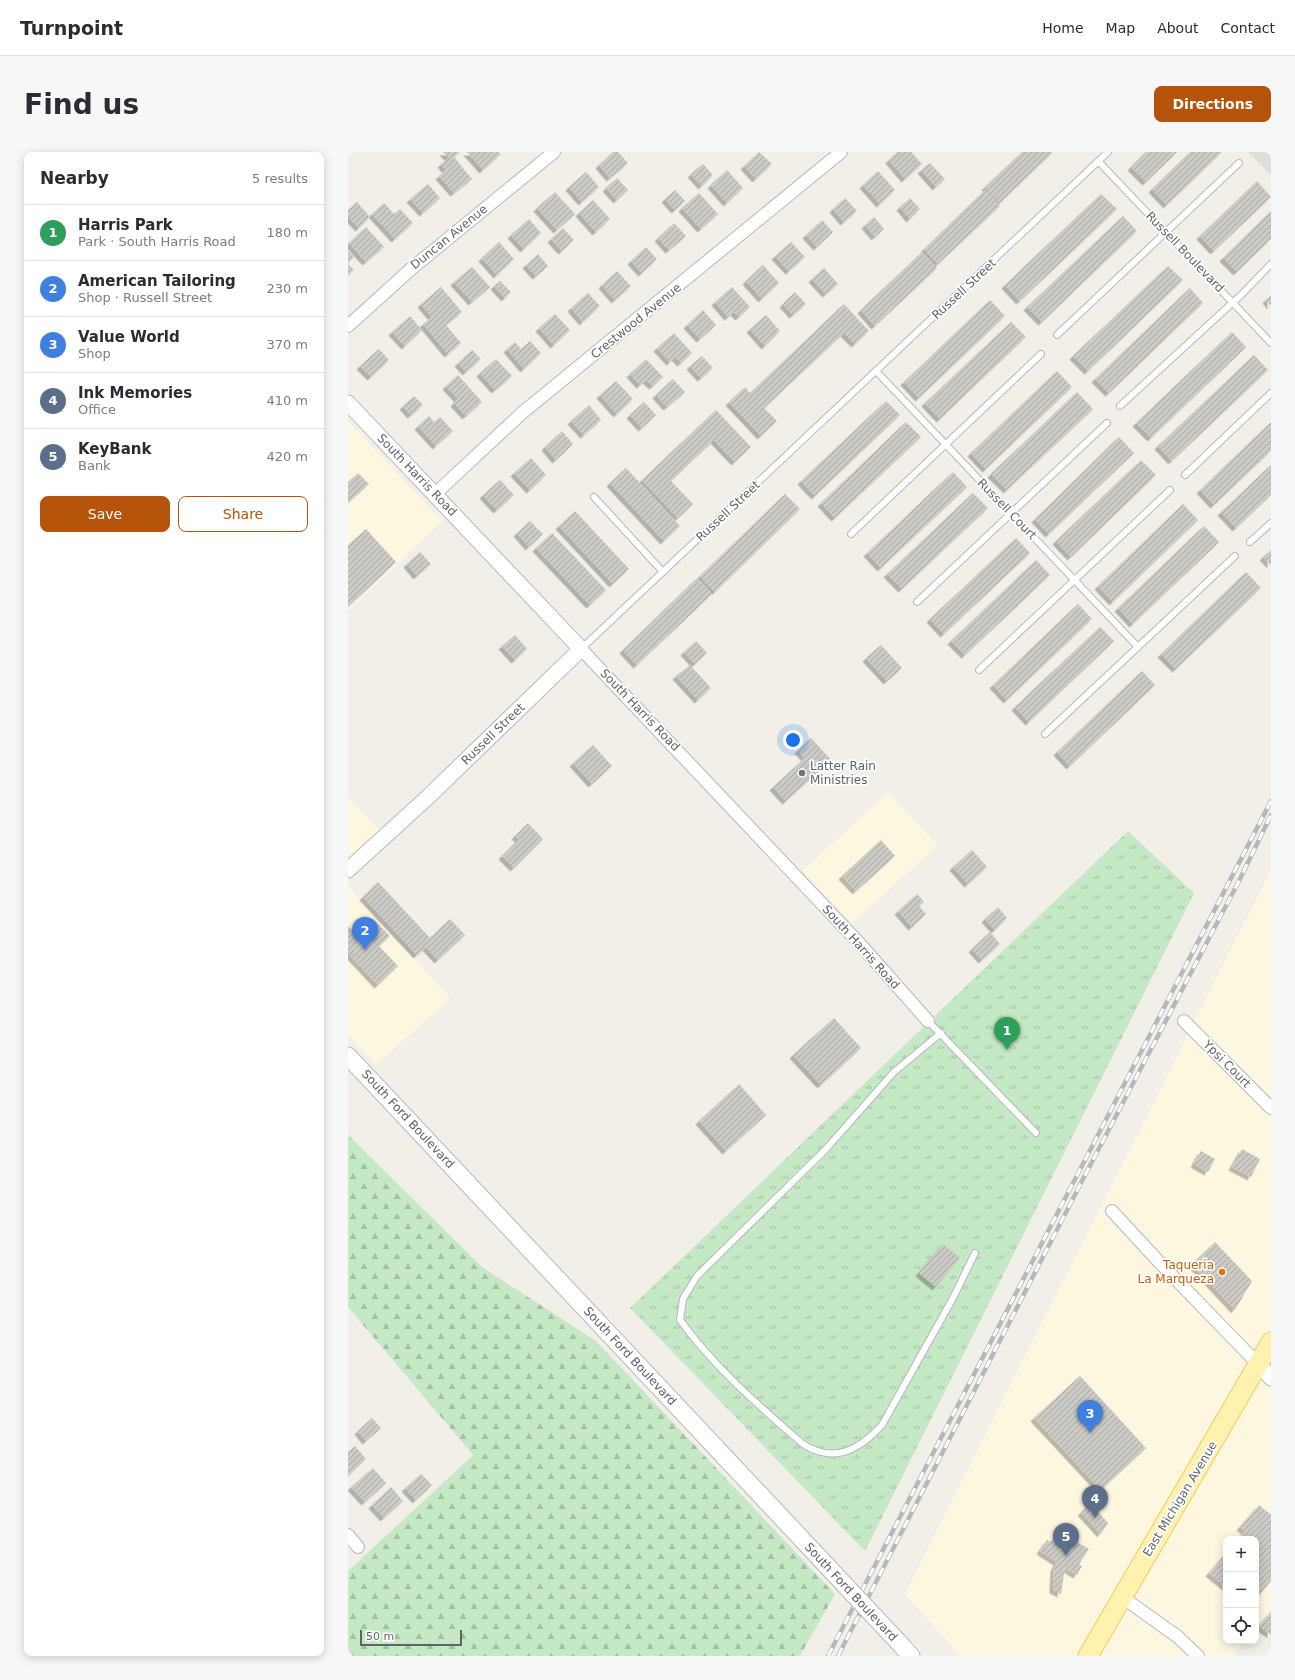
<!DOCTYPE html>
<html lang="en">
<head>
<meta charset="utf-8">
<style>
  :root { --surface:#fff; --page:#f7f7f7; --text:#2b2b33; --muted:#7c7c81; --line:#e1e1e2; --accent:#b45309 }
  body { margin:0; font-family:"DejaVu Sans",sans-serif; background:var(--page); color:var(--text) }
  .controls { position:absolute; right:12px; bottom:12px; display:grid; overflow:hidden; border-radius:8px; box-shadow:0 2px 10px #0003 }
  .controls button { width:36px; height:36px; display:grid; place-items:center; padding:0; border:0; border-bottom:1px solid var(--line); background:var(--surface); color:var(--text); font:20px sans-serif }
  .scale { position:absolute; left:12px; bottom:10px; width:102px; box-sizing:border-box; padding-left:4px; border:2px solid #5f6368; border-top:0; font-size:11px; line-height:14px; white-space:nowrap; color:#5f6368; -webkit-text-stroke:3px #fff; paint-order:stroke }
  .you { position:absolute; left:445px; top:588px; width:14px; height:14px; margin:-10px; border:3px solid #fff; border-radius:50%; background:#1a73e8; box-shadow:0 0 0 6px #1a73e833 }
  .badge { display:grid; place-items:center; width:26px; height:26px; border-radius:50%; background:var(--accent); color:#fff; font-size:13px; font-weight:700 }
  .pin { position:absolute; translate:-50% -33px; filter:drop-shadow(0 1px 2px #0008) }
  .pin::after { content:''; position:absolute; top:21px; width:14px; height:12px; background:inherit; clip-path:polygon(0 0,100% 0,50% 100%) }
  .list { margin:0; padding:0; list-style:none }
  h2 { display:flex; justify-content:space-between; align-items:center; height:52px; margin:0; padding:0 16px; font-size:17px }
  h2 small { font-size:13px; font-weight:400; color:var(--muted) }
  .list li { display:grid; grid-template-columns:26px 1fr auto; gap:12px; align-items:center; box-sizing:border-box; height:56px; padding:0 16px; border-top:1px solid var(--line) }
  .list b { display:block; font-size:15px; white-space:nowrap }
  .list p { margin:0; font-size:13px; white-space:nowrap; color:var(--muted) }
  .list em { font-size:13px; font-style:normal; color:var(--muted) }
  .actions { display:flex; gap:8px; padding:12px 16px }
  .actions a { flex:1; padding:9px 0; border:1px solid var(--accent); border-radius:8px; text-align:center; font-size:14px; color:var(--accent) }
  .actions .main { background:var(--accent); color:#fff }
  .icon { flex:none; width:22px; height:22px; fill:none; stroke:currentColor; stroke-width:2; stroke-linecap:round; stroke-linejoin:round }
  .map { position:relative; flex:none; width:923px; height:1504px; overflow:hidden; border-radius:8px }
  header { display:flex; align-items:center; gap:24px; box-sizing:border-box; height:56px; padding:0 20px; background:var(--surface); border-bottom:1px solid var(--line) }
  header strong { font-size:19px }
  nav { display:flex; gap:22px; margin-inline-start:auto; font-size:14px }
  .intro { display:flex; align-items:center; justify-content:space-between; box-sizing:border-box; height:96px; padding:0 24px }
  h1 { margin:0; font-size:28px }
  .button { padding:10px 18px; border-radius:8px; background:var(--accent); color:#fff; font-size:14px; font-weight:700 }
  main { display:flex; gap:24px; padding:0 24px }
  aside { flex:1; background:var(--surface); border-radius:8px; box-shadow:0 2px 10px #0003 }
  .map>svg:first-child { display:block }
  .commercial { fill:#fef7e0 }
  .industrial { fill:#e0deda }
  .forest { fill:url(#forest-firs) }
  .park { fill:url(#park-tufts) }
  .building { fill:url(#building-hatch); filter:url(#shadow) }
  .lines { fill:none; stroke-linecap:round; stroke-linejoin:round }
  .service-casing { stroke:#b5b8bc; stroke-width:8 }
  .minor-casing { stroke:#b5b8bc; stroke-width:14 }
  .tertiary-casing { stroke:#b5b8bc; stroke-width:17 }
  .secondary-casing { stroke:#b6babf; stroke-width:19 }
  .primary-casing { stroke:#f2c960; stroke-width:21 }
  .service { stroke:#fff; stroke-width:6 }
  .minor { stroke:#fff; stroke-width:12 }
  .tertiary { stroke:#fff; stroke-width:15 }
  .secondary { stroke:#fff; stroke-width:17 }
  .primary { stroke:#fff2af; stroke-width:19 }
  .rail-casing { stroke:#b6b7b8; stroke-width:4.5 }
  .rail { stroke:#fff; stroke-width:3; stroke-dasharray:9; stroke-linecap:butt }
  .secondary-bridge-casing { stroke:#b6babf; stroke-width:19; stroke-linecap:butt }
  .secondary-bridge { stroke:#fff; stroke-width:17 }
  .worship-dot { fill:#6b7280; stroke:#fff; stroke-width:1.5 }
  .food-dot { fill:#e8710a; stroke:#fff; stroke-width:1.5 }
  .labels { text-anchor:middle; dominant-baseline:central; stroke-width:3.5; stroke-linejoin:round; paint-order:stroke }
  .street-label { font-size:12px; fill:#5f6368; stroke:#fff }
  .worship-label { font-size:12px; fill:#5b616d; stroke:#fff; text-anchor:start }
  .food-label { font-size:12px; fill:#c56008; stroke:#fff; text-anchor:end }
</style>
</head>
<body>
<header>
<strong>Turnpoint</strong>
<nav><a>Home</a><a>Map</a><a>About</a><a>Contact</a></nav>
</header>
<div class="intro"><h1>Find us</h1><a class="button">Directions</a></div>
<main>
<aside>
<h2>Nearby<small>5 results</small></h2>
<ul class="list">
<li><span class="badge" style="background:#2e9e5b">1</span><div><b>Harris Park</b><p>Park · South Harris Road</p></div><em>180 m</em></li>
<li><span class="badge" style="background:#3f7fe0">2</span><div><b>American Tailoring</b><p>Shop · Russell Street</p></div><em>230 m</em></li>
<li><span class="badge" style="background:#3f7fe0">3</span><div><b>Value World</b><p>Shop</p></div><em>370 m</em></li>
<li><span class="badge" style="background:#5c6f8a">4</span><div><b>Ink Memories</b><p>Office</p></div><em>410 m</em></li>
<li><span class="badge" style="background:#5c6f8a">5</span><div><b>KeyBank</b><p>Bank</p></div><em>420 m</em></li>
</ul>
<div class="actions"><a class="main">Save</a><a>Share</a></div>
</aside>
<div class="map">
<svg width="923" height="1504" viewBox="0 0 923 1504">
  <defs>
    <pattern id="forest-firs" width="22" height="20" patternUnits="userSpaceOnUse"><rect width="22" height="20" fill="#c5e8c5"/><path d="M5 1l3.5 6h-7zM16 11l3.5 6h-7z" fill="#a3c0a4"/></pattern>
    <pattern id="park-tufts" width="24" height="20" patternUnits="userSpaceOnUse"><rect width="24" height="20" fill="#c5e8c5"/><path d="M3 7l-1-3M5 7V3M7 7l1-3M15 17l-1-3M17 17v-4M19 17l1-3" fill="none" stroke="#a3c0a4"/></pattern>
    <pattern id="building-hatch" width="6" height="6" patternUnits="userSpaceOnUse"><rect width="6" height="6" fill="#cccac5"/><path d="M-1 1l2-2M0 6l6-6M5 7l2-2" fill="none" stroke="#a9a8a4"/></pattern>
    <filter id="shadow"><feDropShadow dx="-3.5" dy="3.5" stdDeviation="0" flood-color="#0004"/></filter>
  </defs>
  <rect width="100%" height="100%" fill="#f1efe8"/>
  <g class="commercial">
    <polygon points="0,269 94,369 0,459"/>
    <polygon points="540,641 590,693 504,771 454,719"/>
    <polygon points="0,645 31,678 0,707"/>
    <polygon points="923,718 923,1457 908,1475 908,1387 878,1387 878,1489 896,1489 884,1504 613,1504 557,1442"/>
    <polygon points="0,734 102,846 28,913 0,882"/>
  </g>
  <polygon class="industrial" points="900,0 923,0 923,23"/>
  <polygon class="forest" points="0,983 134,1115 248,1189 487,1442 452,1504 0,1504 0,1419 125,1303 0,1155"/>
  <polygon class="park" points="780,679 846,741 517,1399 282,1156"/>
  <g class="building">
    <polygon points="95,0 112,0 106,5 124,27 106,41 91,24 98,18 93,12 101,6"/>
    <polygon points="119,0 150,0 153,2 135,18"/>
    <polygon points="265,0 270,0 280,11 262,26 251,13"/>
    <polygon points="411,0 424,12 408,27 396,14"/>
    <polygon points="549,0 563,0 574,12 557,27 541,8"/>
    <polygon points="674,0 705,0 652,51 637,35"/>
    <polygon points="798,0 829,0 798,30 783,15"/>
    <polygon points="842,0 874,0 819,53 804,37"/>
    <polygon points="582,11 597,27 588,35 573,18"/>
    <polygon points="355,12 365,23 354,34 343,22"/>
    <polygon points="379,18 395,36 379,51 363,33"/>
    <polygon points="530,19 547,38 532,52 515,33"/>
    <polygon points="238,20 251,35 234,50 221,35"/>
    <polygon points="269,26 280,38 269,48 258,36"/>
    <polygon points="909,29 923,45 866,99 852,84"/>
    <polygon points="80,32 92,46 75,61 62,47"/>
    <polygon points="327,38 337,49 327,58 317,47"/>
    <polygon points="637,38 652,54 590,112 576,97"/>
    <polygon points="207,40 227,62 209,78 189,56"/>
    <polygon points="351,41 370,62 353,77 334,56"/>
    <polygon points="753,42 769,57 672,149 657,133"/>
    <polygon points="497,46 509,59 496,70 485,57"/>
    <polygon points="562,46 572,57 562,67 552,55"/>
    <polygon points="245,48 262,67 248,80 231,61"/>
    <polygon points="9,50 22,65 11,76 0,64 0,58"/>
    <polygon points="36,51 46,62 52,57 65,71 47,87 24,62"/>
    <polygon points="923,59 923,87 889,120 875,106"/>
    <polygon points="775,64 789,79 694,170 679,155"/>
    <polygon points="526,65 536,77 527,85 517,73"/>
    <polygon points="181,67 193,81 176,97 163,83"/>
    <polygon points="474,68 485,80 469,95 458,83"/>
    <polygon points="326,71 338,84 321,98 310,86"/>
    <polygon points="18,75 36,95 18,110 1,91"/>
    <polygon points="215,76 226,88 214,99 203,87"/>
    <polygon points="151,90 166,107 149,123 134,106"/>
    <polygon points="443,90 457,105 441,119 427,104"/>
    <polygon points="298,95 309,107 294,121 283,109"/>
    <polygon points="0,99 6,105 0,111"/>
    <polygon points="574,100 589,116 527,174 513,158"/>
    <polygon points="190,102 200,114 188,124 178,113"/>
    <polygon points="0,112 6,118 0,123"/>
    <polygon points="415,113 431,131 414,147 398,129"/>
    <polygon points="820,114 835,128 740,219 725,204"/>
    <polygon points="124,115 142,135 124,150 106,130"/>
    <polygon points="476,116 490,132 478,142 464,127"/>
    <polygon points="269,119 283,134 267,148 254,133"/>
    <polygon points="152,129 163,140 157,146 146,134"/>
    <polygon points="93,135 114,160 98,173 113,191 100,202 75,172 84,165 73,152"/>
    <polygon points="384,135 402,155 391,165 386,160 380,165 367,150"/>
    <polygon points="842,136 855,151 761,241 747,227"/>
    <polygon points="447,140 458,152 445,163 435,152"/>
    <polygon points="240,141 252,154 235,170 223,156"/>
    <polygon points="923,143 923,154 918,148"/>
    <polygon points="642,148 657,164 571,246 556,230"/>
    <polygon points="496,152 521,179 507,192 496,181 416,256 429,269 413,284 381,250 397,235 402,241"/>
    <polygon points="355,158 368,173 352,187 339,173"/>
    <polygon points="207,162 222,178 206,193 191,176"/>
    <polygon points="418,163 432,179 417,194 402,177"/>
    <polygon points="62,164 74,178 57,194 44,180"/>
    <polygon points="663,170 678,185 592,267 577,251"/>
    <polygon points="884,180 898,195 803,286 788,271"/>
    <polygon points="326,181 344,201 333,211 327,205 322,210 309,196"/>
    <polygon points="182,189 193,201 176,217 159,197 167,190 173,197"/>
    <polygon points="31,197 41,208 23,225 12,214"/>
    <polygon points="124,198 133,207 118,220 110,211"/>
    <polygon points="906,203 920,218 824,309 810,294"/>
    <polygon points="354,204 365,216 353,226 342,214"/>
    <polygon points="148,207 164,224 147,238 132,221"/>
    <polygon points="298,207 315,225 305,234 298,228 292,233 282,222"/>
    <polygon points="709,219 724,235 638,317 623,301"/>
    <polygon points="110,223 134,250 118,264 106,251 110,247 98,234"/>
    <polygon points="325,227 337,240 319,255 308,243"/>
    <polygon points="268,229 285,247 269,262 252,243"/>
    <polygon points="729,240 745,257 659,338 643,322"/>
    <polygon points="66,244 75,253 63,263 55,254"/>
    <polygon points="538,249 552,263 467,344 453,329"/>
    <polygon points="296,250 308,263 294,276 282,263"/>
    <polygon points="241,253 253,268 236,283 223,269"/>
    <polygon points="368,258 403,295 387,310 366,288 323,329 345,352 330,366 294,328"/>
    <polygon points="81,264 86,270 92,265 105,279 88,294 70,274"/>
    <polygon points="558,270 573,285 487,366 473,351"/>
    <polygon points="923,270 923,299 866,353 852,338"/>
    <polygon points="214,279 225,292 208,308 197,295"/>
    <polygon points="771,285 786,301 701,382 687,367"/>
    <polygon points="183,306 198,323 182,338 166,321"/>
    <polygon points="793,308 808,323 723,405 708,389"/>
    <polygon points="923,313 923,343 888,376 873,360"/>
    <polygon points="278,316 332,374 316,389 262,331"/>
    <polygon points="605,320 619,335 533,416 519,401"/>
    <polygon points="10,321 21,332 0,351 0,330"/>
    <polygon points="152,328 166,343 149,358 135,343"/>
    <polygon points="625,341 640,356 554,437 539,422"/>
    <polygon points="437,342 452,357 367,440 352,424"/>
    <polygon points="835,352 850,368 765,450 750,434"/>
    <polygon points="227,359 281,417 265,432 211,374"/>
    <polygon points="182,369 195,382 181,395 169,381"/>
    <polygon points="856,374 871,390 785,472 770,456"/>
    <polygon points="18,377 48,410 0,455 0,393"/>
    <polygon points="204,381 258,438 242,453 188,396"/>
    <polygon points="668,386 682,401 596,482 582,467"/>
    <polygon points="923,398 923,413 915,405"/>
    <polygon points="72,400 83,412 69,424 59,412"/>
    <polygon points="688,408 702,423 617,503 603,489"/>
    <polygon points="898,420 913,436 828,517 813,502"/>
    <polygon points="349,426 364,442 289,513 275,498"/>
    <polygon points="730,452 744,467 659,548 645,533"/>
    <polygon points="752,475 766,489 681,570 667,555"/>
    <polygon points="167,483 179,497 167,508 154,494"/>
    <polygon points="348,489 359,501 347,512 336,500"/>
    <polygon points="533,493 554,516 539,529 518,506"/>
    <polygon points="342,513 363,536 350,548 328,524"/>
    <polygon points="794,519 807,533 722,614 709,600"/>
    <polygon points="463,586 483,608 438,649 425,635 457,606 450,598"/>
    <polygon points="245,593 264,614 244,632 225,611"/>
    <polygon points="180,671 195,687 166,716 154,704 171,687 167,684"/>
    <polygon points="533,688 547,704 508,739 494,724"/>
    <polygon points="624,698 639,715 620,732 605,715"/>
    <polygon points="30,730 82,786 102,767 117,783 90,808 78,795 69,803 15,745"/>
    <polygon points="569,742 576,750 571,754 578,762 564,775 550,759"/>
    <polygon points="650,755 659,766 647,778 637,767"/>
    <polygon points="25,767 42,784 31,794 50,814 30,833 0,801 0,774 8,782"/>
    <polygon points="642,780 652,792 634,808 624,797"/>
    <polygon points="486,866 513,896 473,933 445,903"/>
    <polygon points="391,932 418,963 378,999 351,969"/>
    <polygon points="894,997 912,1007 903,1025 884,1015"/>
    <polygon points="853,999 867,1007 860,1020 846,1012"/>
    <polygon points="867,1090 904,1129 887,1158 844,1112"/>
    <polygon points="595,1092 612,1106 588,1135 571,1121"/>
    <polygon points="732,1224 798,1296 753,1338 686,1266"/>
    <polygon points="24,1266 33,1276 18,1289 10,1279"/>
    <polygon points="7,1294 18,1307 0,1324 0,1300"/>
    <polygon points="25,1316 38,1331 17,1350 3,1335"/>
    <polygon points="73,1322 84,1333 68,1348 57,1336"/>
    <polygon points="43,1335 55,1349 36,1366 24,1353"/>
    <polygon points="743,1352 760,1371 753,1382 733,1360"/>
    <polygon points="911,1353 923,1363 923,1429 908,1447 908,1387 890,1387 897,1379 892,1375"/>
    <polygon points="715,1381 741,1397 731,1412 734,1414 729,1423 719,1417 716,1422 713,1442 705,1438 706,1416 709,1410 692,1399 699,1388 703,1390 707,1385 711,1387"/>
    <polygon points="878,1401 878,1435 861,1421"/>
    <polygon points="923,1460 923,1483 911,1474"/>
  </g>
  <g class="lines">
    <g class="service-casing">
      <g id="service">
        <polyline points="750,9 923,191"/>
        <polyline points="709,183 891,11"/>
        <polyline points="528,219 790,495"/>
        <polyline points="772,254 893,143 923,112"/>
        <polyline points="837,323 923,241"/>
        <polyline points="246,345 315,420"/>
        <polyline points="503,382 693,202"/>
        <polyline points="902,390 923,371"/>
        <polyline points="569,450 759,271"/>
        <polyline points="233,497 760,0"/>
        <polyline points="631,518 822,338"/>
        <polyline points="697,582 887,404"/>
        <polyline points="580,869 688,981"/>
        <path d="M593,881L546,920L478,997L349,1124L335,1147L332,1168C366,1215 411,1254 455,1292C486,1312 511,1298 534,1273L605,1146L627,1101"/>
      </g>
    </g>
    <g class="minor-casing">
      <g id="minor">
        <polyline points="0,174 63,117 206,0"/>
        <polyline points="87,342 174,261 493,0"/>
        <polyline points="233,497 511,791 580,869"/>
        <polyline points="836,869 923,956"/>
        <polyline points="764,1059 812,1111 910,1212"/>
        <polyline points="0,1383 10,1395"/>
        <polyline points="774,1445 830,1485 850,1504"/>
      </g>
    </g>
    <g class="tertiary-casing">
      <g id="tertiary">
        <polyline points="0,251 233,497 80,645 0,718"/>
        <polyline points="910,1212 923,1226"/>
      </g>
    </g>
    <g class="secondary-casing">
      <g id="secondary">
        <polyline points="0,904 465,1399"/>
        <polyline points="554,1494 563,1504"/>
      </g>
    </g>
    <g class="primary-casing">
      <polyline id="primary" points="740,1504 923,1190"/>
    </g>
    <use href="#service" class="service"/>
    <use href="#minor" class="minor"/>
    <use href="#tertiary" class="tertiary"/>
    <use href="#secondary" class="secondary"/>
    <use href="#primary" class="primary"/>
    <g class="rail-casing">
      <g id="rail">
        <polyline points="480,1504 923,649"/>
        <polyline points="490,1504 734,1029 891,729 923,663"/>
      </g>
    </g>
    <use href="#rail" class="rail"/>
    <g class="secondary-bridge-casing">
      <polyline id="secondary-bridge" points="465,1399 554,1494"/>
    </g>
    <use href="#secondary-bridge" class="secondary-bridge"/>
  </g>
  <circle class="worship-dot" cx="454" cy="621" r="4"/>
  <circle class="food-dot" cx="874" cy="1120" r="4"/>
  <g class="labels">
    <g class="street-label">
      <text transform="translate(101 85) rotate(-39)">Duncan Avenue</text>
      <text transform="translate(837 100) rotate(46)">Russell Boulevard</text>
      <text transform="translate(616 137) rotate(-43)">Russell Street</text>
      <text transform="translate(288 169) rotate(-39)">Crestwood Avenue</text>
      <text transform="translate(69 323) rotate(46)">South Harris Road</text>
      <text transform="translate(659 357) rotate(46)">Russell Court</text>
      <text transform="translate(380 359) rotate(-43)">Russell Street</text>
      <text transform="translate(292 558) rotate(46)">South Harris Road</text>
      <text transform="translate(145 582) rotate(-44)">Russell Street</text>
      <text transform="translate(513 795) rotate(48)">South Harris Road</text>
      <text transform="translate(879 912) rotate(45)">Ypsi Court</text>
      <text transform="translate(60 967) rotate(47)">South Ford Boulevard</text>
      <text transform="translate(282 1204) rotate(47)">South Ford Boulevard</text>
      <text transform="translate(832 1347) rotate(-59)">East Michigan Avenue</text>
      <text transform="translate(503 1440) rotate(47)">South Ford Boulevard</text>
    </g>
    <g class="worship-label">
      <text x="462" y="614">Latter Rain<tspan x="462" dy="14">Ministries</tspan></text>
    </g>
    <g class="food-label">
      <text x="866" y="1113">Taqueria<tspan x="866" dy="14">La Marqueza</tspan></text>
    </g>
  </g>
</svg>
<div class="controls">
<button>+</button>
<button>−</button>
<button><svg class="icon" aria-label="locate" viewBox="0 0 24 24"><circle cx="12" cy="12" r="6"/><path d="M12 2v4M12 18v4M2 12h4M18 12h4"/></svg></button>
</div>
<div class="scale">50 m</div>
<div class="you"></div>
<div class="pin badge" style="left:659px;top:898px;background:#2e9e5b">1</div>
<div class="pin badge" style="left:17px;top:798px;background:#3f7fe0">2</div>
<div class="pin badge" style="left:742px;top:1281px;background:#3f7fe0">3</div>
<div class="pin badge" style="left:747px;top:1366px;background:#5c6f8a">4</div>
<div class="pin badge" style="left:718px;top:1404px;background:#5c6f8a">5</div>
</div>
</main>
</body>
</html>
